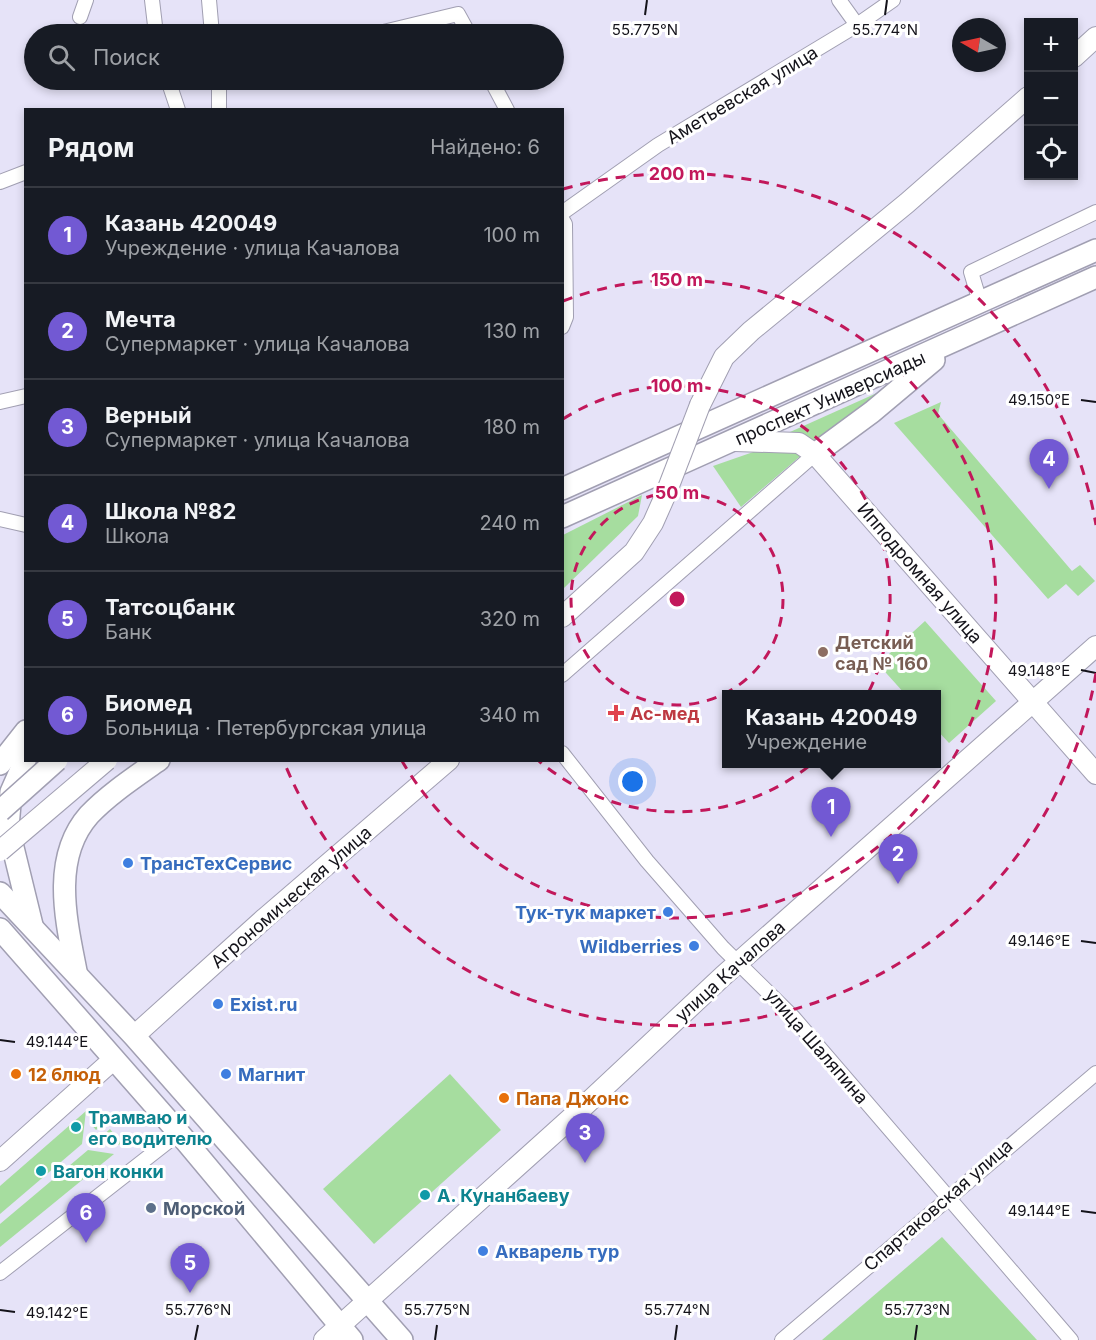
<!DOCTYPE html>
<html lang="ru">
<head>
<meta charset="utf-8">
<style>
  :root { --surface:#171b24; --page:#20242c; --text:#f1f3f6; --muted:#9ea1a6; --line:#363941; --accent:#7259d3 }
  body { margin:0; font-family:Inter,sans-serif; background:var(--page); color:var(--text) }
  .controls { position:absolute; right:18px; top:18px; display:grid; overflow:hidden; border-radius:0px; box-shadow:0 3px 9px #0003 }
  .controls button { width:54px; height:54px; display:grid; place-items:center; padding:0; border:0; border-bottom:2px solid var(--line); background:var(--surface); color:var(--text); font:30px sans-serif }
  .compass { position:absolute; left:952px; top:18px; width:54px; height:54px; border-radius:50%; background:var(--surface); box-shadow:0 3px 9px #0003; rotate:279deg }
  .you { position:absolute; left:633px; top:782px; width:21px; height:21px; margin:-15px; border:4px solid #fff; border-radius:50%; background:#1a73e8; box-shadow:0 0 0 9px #1a73e833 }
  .badge { display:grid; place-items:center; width:39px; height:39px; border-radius:50%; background:var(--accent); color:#fff; font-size:20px; font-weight:700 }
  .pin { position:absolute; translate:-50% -50px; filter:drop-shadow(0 2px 3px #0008) }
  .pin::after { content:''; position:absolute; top:32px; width:21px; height:18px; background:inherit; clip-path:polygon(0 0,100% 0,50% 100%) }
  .popup { position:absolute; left:722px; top:690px; width:219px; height:78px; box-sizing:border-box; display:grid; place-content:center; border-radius:0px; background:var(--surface); filter:drop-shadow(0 2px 4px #0005); font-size:20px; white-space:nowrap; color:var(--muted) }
  .popup b { font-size:22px; color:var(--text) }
  .popup::after { content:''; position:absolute; left:50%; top:100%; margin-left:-12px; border:12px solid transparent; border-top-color:var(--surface) }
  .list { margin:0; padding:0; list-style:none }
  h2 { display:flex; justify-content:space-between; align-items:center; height:78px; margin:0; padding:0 24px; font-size:26px }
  h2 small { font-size:20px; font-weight:400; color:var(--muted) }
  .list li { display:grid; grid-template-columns:39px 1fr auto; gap:18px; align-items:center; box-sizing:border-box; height:96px; padding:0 24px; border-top:2px solid var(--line) }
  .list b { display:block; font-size:22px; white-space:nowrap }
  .list p { margin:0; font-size:20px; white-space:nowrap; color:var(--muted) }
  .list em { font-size:20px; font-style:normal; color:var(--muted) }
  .icon { flex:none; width:33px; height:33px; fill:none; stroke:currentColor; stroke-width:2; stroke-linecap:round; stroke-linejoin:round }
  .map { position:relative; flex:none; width:1096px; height:1340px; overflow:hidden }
  .search { position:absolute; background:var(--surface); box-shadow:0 3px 9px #0003; left:24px; top:24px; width:540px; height:66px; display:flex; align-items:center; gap:15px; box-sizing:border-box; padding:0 21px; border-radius:33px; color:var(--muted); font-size:22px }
  .panel { position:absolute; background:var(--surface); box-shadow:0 3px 9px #0003; left:24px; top:108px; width:540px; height:654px; border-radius:0px }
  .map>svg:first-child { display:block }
  .green { fill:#a6dd9f }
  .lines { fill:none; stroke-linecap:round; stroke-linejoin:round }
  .street-casing { stroke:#a19fb2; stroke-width:16 }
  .secondary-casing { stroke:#a19fb2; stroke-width:22 }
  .primary-casing { stroke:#a19fb2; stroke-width:24 }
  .street { stroke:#fff; stroke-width:14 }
  .secondary { stroke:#fff; stroke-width:20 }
  .primary { stroke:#fff; stroke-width:21 }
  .secondary-bridge-casing { stroke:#a19fb2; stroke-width:22; stroke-linecap:butt }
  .primary-bridge-casing { stroke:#a19fb2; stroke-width:24; stroke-linecap:butt }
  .secondary-bridge { stroke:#fff; stroke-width:20 }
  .primary-bridge { stroke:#fff; stroke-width:21 }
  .ticks { fill:none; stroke:#14131a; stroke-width:2 }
  .ring { fill:none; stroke:#c2185b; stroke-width:3; stroke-dasharray:10 8 }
  .education-dot { fill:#8d6e63; stroke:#fff; stroke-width:2 }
  .health-dot { fill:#e0444e; stroke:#fff; stroke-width:2 }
  .shop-dot { fill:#3f7fe0; stroke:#fff; stroke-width:2 }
  .food-dot { fill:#e8710a; stroke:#fff; stroke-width:2 }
  .culture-dot { fill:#0f9aa8; stroke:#fff; stroke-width:2 }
  .service-dot { fill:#5c6f8a; stroke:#fff; stroke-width:2 }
  .labels { text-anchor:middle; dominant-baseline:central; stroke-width:6; stroke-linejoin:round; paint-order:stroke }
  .street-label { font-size:18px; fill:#14131a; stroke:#fff }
  .education-label { font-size:18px; font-weight:bold; fill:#785e54; stroke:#fff; text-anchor:start }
  .health-label { font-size:18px; font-weight:bold; fill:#be3a42; stroke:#fff; text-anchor:start }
  .shop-label { font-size:18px; font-weight:bold; fill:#366cbe; stroke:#fff; text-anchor:start }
  .food-label { font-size:18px; font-weight:bold; fill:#c56008; stroke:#fff; text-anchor:start }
  .culture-label { font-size:18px; font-weight:bold; fill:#0d838f; stroke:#fff; text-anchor:start }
  .service-label { font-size:18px; font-weight:bold; fill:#4e5e75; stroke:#fff; text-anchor:start }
  .ticks-label { font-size:15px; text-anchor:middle; fill:#14131a; stroke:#fff; stroke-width:6; stroke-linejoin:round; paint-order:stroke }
  .centre { fill:#c2185b; stroke:#fff; stroke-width:3 }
  .ring-label { font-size:18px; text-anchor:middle; font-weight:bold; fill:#c2185b; stroke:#fff; stroke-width:6; stroke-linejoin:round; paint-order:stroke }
</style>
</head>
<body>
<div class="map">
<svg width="1096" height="1340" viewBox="0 0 1096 1340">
  <rect width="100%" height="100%" fill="#e6e3f8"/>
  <g class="green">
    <polygon points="888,388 818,444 790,432"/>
    <polygon points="941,402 938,414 1072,571 1080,565 1095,581 1078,596 1066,584 1048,599 894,423"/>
    <polygon points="773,445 804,453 741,507 713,466"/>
    <polygon points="642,495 638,516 563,589 563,535"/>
    <polygon points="925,621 996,701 949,743 936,729 936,694 905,694 878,664"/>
    <polygon points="450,1074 501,1130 374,1244 323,1189"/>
    <polygon points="93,1110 104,1123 96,1130 90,1123"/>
    <polygon points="86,1111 82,1144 0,1214 0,1186"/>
    <polygon points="110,1129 121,1143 119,1145 105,1143 101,1137"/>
    <polygon points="88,1150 114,1154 0,1247 0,1224"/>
    <polygon points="942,1237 1037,1340 822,1340"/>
  </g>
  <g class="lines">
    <g class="street-casing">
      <g id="street">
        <polyline points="152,0 156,34"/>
        <polyline points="209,0 212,34"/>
        <polyline points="839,0 857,25"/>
        <polyline points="80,17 86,0"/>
        <polyline points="375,34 458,14 469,34"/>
        <polyline points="168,80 178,110"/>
        <polyline points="491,80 507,110"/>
        <polyline points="219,110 219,80"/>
        <polyline points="0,182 26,172"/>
        <polyline points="562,213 658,145 857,25 893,0"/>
        <polyline points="562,219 565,224 566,317 562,327"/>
        <polyline points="980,302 971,272 1096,212"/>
        <polyline points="0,402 26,396"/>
        <polyline points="0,519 26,525"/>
        <polyline points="562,675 815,454"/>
        <polyline points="562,753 647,861 723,948 793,1017 1071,1340"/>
        <polyline points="0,1273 179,1133"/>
        <polyline points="782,1340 1096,1073"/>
      </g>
    </g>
    <g class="secondary-casing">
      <g id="secondary">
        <polyline points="1074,57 1096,37"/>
        <polyline points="700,405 724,357 751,331 907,203 1028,97"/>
        <polyline points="735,441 799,443 815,454 1096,774"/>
        <polyline points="562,617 634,552 653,523 665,496"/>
        <polyline points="134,1036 265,918 449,760"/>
        <polyline points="0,1161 114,1059"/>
        <polyline points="324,1340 581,1109 723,976 1096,646"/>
      </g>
    </g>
    <g class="primary-casing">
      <g id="primary">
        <polyline points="815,454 872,412 934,360"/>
        <polyline points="562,489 1096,250"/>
        <polyline points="562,517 1096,277"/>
        <polyline points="26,758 11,792 8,827 32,925"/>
        <polyline points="0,764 26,731"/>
        <polyline points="0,893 134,1036 402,1340"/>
        <polyline points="0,929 179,1133 352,1340"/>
        <path d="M76,971C66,920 51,858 89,815C109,794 135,777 159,760"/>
      </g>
    </g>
    <use href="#street" class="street"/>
    <use href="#secondary" class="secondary"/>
    <use href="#primary" class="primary"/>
    <g class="secondary-bridge-casing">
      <g id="secondary-bridge">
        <polyline points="665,496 700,405"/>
        <polyline points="0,851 107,760"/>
      </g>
    </g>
    <g class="primary-bridge-casing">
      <polyline id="primary-bridge" points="0,811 57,760"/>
    </g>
    <use href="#secondary-bridge" class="secondary-bridge"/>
    <use href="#primary-bridge" class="primary-bridge"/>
  </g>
  <path class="ticks" d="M645,15L647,0M885,15L887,0M1081,400L1096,402M1081,670L1096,673M1081,941L1096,943M0,1040L15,1042M1081,1211L1096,1213M0,1310L15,1312M195,1340L198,1325M435,1340L437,1325M675,1340L677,1325M915,1340L917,1325"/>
  <g class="ring">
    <circle cx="677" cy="599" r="106"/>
    <path d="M563 419A213 213 0 1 1 539 761"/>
    <path d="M563 301A319 319 0 1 1 402 761"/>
    <path d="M1096 673A425 425 0 0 1 284 762M563 189A425 425 0 0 1 1096 525"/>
  </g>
  <circle class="education-dot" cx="823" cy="652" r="6"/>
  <path class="health-dot" d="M613 704h6v6h6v6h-6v6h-6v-6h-6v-6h6z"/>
  <g class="shop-dot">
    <circle cx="128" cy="863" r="6"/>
    <circle cx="668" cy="912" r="6"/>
    <circle cx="694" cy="946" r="6"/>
    <circle cx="218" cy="1004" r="6"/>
    <circle cx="226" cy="1074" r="6"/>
    <circle cx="483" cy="1251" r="6"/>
  </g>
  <g class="food-dot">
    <circle cx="16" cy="1074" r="6"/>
    <circle cx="504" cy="1098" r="6"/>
  </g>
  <g class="culture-dot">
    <circle cx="76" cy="1127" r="6"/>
    <circle cx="41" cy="1171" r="6"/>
    <circle cx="425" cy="1195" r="6"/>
  </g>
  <circle class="service-dot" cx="151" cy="1208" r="6"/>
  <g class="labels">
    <g class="street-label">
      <text transform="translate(742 95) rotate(-31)">Аметьевская улица</text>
      <text transform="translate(830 398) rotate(-24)">проспект Универсиады</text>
      <text transform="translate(920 573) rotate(49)">Ипподромная улица</text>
      <text transform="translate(291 897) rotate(-41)">Агрономическая улица</text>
      <text transform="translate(730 971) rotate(-42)">улица Качалова</text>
      <text transform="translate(817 1046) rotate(49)">улица Шаляпина</text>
      <text transform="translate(938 1205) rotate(-41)">Спартаковская улица</text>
    </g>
    <g class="education-label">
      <text x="835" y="642">Детский<tspan x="835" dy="21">сад № 160</tspan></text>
    </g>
    <g class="health-label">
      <text x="630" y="713">Ас-мед</text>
    </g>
    <g class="shop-label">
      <text x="140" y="863">ТрансТехСервис</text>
      <text x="656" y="912" text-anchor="end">Тук-тук маркет</text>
      <text x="682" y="946" text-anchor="end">Wildberries</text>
      <text x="230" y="1004">Exist.ru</text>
      <text x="238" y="1074">Магнит</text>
      <text x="495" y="1251">Акварель тур</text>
    </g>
    <g class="food-label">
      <text x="28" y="1074">12 блюд</text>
      <text x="516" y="1098">Папа Джонс</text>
    </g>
    <g class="culture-label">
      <text x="88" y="1117">Трамваю и<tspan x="88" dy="21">его водителю</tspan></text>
      <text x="53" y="1171">Вагон конки</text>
      <text x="437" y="1195">А. Кунанбаеву</text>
    </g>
    <g class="service-label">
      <text x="163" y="1208">Морской</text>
    </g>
  </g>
  <g class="ticks-label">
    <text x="645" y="35">55.775°N</text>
    <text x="885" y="35">55.774°N</text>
    <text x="1039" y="405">49.150°E</text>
    <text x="1039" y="676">49.148°E</text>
    <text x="1039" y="946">49.146°E</text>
    <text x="57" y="1047">49.144°E</text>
    <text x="1039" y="1216">49.144°E</text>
    <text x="198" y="1315">55.776°N</text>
    <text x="437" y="1315">55.775°N</text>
    <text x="677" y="1315">55.774°N</text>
    <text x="917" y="1315">55.773°N</text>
    <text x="57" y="1318">49.142°E</text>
  </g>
  <circle cx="677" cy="599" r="9" class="centre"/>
  <g class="ring-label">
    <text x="677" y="180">200 m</text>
    <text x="677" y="286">150 m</text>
    <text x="677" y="392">100 m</text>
    <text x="677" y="499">50 m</text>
  </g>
</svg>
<div class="controls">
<button>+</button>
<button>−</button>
<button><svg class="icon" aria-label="locate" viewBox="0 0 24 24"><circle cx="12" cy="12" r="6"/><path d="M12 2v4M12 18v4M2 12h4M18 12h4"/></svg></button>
</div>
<svg class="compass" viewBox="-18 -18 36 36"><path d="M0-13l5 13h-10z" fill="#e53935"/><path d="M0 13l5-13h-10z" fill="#9ea1a6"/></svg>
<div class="you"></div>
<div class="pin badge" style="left:831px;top:837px">1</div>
<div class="popup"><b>Казань 420049</b>Учреждение</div>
<div class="pin badge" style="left:898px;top:884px">2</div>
<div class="pin badge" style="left:585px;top:1163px">3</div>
<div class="pin badge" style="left:1049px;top:489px">4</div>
<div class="pin badge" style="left:190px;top:1293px">5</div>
<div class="pin badge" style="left:86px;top:1243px">6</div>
<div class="search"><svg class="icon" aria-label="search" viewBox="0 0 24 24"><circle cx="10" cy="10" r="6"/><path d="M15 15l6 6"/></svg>Поиск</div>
<section class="panel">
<h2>Рядом<small>Найдено: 6</small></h2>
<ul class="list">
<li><span class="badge">1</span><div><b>Казань 420049</b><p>Учреждение · улица Качалова</p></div><em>100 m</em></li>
<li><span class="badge">2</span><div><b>Мечта</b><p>Супермаркет · улица Качалова</p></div><em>130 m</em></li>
<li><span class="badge">3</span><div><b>Верный</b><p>Супермаркет · улица Качалова</p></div><em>180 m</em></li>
<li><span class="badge">4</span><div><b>Школа №82</b><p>Школа</p></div><em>240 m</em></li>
<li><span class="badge">5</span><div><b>Татсоцбанк</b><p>Банк</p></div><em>320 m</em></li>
<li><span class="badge">6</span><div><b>Биомед</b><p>Больница · Петербургская улица</p></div><em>340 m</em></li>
</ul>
</section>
</div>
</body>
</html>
